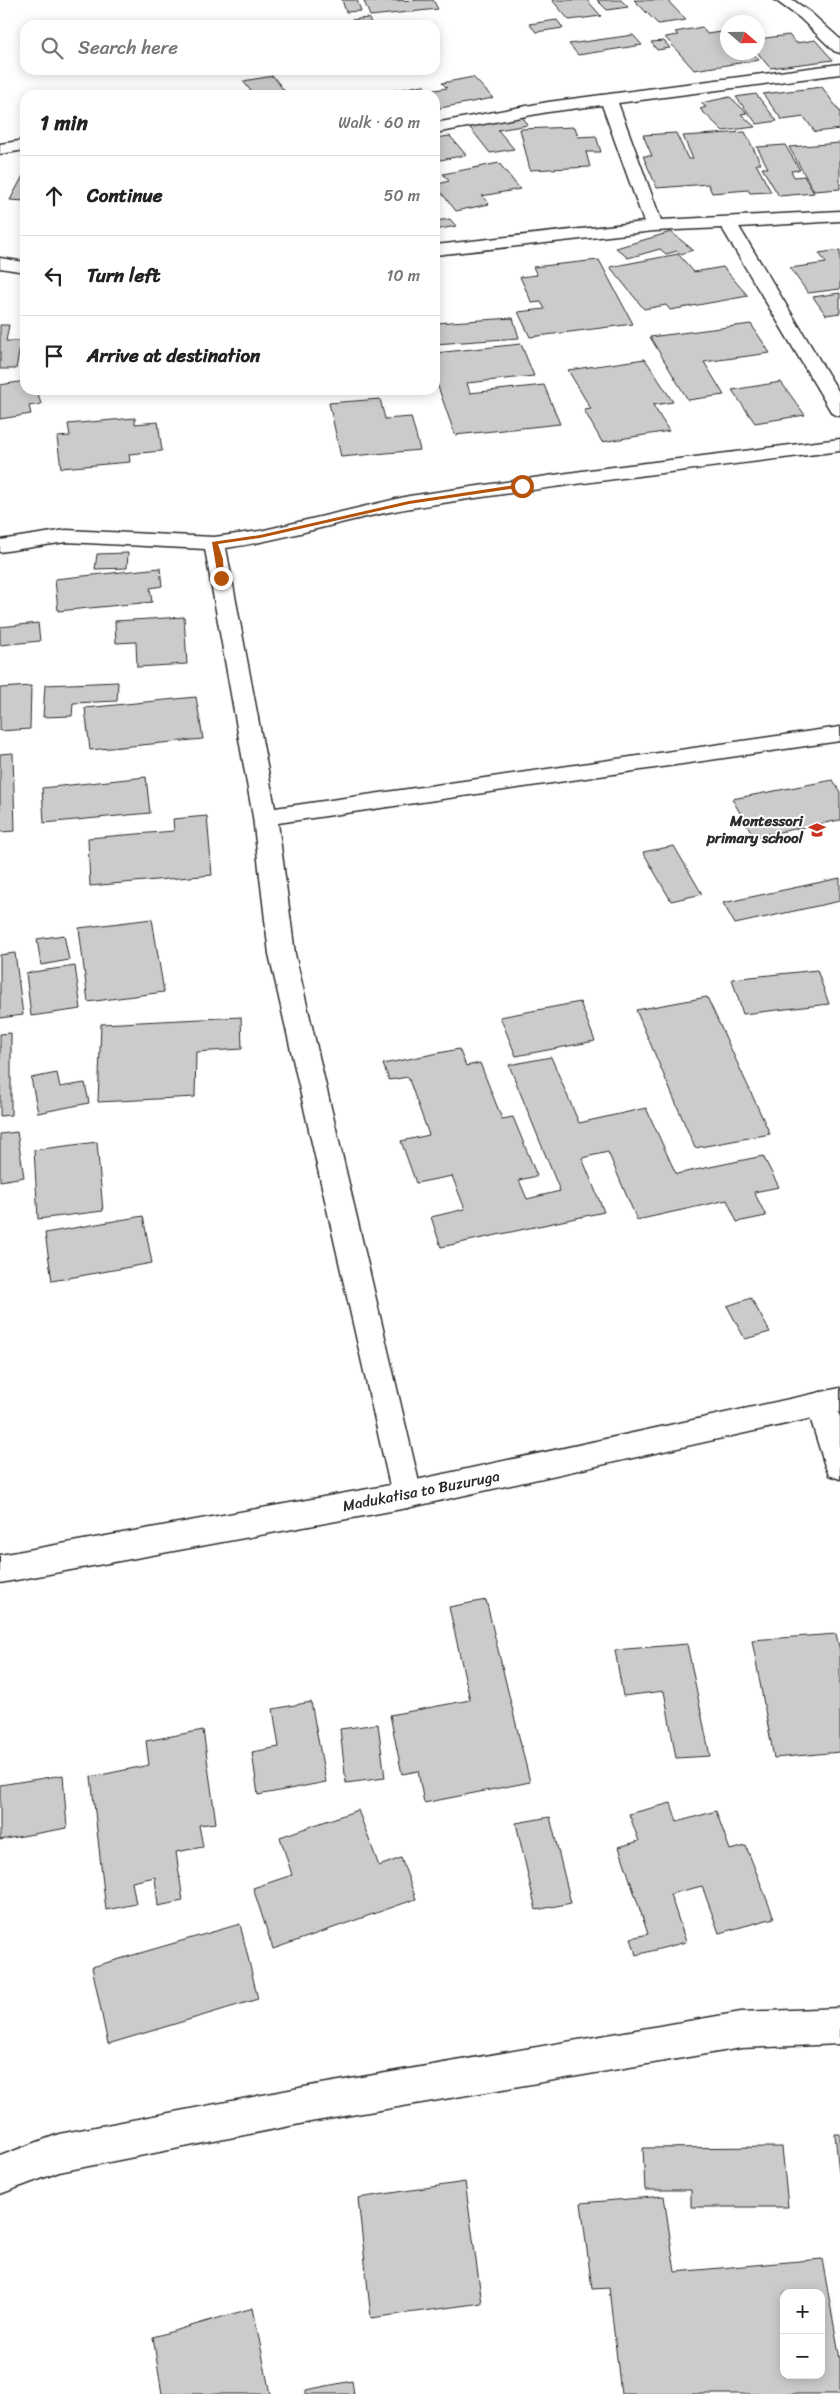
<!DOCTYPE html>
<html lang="en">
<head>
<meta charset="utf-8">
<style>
  :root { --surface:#fff; --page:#f2f2f2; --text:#222; --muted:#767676; --line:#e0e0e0 }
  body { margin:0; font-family:Sriracha,sans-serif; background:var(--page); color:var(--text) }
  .controls { position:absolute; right:15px; bottom:15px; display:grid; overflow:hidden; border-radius:10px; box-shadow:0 2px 12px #0003 }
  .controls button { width:45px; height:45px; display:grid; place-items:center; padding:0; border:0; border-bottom:1px solid var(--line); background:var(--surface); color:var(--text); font:25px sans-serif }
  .compass { position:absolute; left:720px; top:15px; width:45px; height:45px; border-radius:50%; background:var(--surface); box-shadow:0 2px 12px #0003; rotate:110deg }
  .stop { position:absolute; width:15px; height:15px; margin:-11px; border:4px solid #b45309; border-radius:50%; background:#fff }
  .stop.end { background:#b45309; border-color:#fff; box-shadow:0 1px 5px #0008 }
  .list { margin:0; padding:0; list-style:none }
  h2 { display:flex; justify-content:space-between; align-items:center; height:65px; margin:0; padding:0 20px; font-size:21px }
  h2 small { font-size:16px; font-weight:400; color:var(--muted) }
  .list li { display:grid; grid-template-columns:32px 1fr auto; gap:15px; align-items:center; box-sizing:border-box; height:80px; padding:0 20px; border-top:1px solid var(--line) }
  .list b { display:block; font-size:19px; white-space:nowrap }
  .list em { font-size:16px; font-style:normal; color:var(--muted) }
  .icon { flex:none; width:28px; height:28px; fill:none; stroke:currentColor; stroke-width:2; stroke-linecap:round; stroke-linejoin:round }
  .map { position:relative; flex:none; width:840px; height:2394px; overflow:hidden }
  .search { position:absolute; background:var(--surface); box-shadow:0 2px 12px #0003; left:20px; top:20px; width:420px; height:55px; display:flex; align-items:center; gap:12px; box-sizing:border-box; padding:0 18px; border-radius:15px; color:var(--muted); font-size:19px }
  .panel { position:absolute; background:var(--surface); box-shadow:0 2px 12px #0003; left:20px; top:90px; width:420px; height:305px; border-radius:15px }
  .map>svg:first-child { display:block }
  .building { fill:#cbcbcb; stroke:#2b2b2b; fill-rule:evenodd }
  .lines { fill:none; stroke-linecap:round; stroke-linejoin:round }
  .minor-casing { stroke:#2b2b2b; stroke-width:3 }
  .secondary-casing { stroke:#2b2b2b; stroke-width:3 }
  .minor { fill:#fff; fill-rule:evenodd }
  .secondary { fill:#fff; fill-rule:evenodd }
  .route { fill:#b45309 }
  .labels { text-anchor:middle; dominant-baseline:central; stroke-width:4; stroke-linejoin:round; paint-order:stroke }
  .poi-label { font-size:15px; font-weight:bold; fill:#2b2b2b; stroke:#fff; text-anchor:end }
  .street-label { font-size:15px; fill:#2b2b2b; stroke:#fff }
</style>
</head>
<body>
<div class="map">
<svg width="840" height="2394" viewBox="0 0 840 2394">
  <rect width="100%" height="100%" fill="#fff"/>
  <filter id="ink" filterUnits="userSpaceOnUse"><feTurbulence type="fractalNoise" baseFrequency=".02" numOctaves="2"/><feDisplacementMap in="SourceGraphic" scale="10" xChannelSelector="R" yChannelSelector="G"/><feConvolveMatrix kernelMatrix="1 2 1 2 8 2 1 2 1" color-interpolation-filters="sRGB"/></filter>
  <g filter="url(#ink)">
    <g class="building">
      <polygon points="342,0 357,0 361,11 346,12"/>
      <polygon points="433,0 438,9 370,16 364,1"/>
      <polygon points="552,0 587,0 601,16 569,20"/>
      <polygon points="597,0 621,0 628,7 607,10"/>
      <polygon points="634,0 667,0 686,20 658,24"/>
      <polygon points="368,18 373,25 353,25 350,20"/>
      <polygon points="557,20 563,28 536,32 529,24"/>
      <polygon points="702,27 707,34 728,31 728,52 752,52 759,60 694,70 665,37 678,35 675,32"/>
      <polygon points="633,35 642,45 578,55 569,44"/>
      <polygon points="789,35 796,43 815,40 833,60 770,68 757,52 758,39"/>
      <polygon points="664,41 670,48 657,50 651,42"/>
      <polygon points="273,76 286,93 254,95 243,81"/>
      <polygon points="473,77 493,98 435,109 435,95 394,95 391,91 423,85 429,91 447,88 442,83"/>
      <polygon points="822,87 840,112 840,129 815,132 804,117 782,120 763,94"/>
      <polygon points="756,94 777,121 757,124 736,97"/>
      <polygon points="730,97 747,113 741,114 755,127 723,131 700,109 706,107 701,103"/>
      <polygon points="522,116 528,125 498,130 514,149 490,153 468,125"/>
      <polygon points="575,127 578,137 596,136 601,152 586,152 590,167 530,170 520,129"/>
      <polygon points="745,132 761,164 756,164 771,192 750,193 748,190 712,193 708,184 657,188 643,156 652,156 643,135 676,133 688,159 693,159 683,136"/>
      <polygon points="450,136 466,155 435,161 435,138"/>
      <polygon points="840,143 840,189 814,191 789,147"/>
      <polygon points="785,145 800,170 791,171 794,177 804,176 814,193 779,196 762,168 768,168 757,147"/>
      <polygon points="499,163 520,189 482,196 489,204 456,211 435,185 449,181 443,174"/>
      <polygon points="25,172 25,201 10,200"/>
      <polygon points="450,219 456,226 435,230 435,221"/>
      <polygon points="671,232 693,250 681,254 677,251 666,254 660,249 628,258 616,248"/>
      <polygon points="840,250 840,289 808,293 790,268 826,263 819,253"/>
      <polygon points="678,254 694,272 723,267 748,296 670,310 666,305 644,309 610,267"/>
      <polygon points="599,260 633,324 530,337 518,312 545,309 541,302 532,303 520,277 537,275 533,267"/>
      <polygon points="840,293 840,313 826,315 813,297"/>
      <polygon points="513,318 519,338 435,344 435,323"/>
      <polygon points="751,324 770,353 704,362 724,395 688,400 650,337"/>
      <polygon points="0,325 9,325 6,341 21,341 16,369 0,369"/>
      <polygon points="521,344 534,376 467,383 470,393 544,385 560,424 455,435 435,378 435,353"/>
      <polygon points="645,359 673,402 653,405 669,431 602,442 584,410 591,409 568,370"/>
      <polygon points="25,381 25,390 37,390 41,404 29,406 31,414 0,419 0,385"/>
      <polygon points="781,382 805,415 755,423 732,390"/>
      <polygon points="380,399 385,419 411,417 420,450 341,457 329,403"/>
      <polygon points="135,418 135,424 158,422 162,451 129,454 130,462 61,468 57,437 70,436 68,424"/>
      <polygon points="128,553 127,568 95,569 97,554"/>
      <polygon points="160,568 162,586 150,588 152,602 58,611 55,579"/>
      <polygon points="184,617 187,664 137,667 136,642 116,643 115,621"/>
      <polygon points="38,623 40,641 0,645 0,627"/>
      <polygon points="118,682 117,701 73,703 72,716 43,717 45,685"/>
      <polygon points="31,686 30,729 0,731 0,688"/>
      <polygon points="196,697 203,739 90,750 85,708"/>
      <polygon points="13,753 15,831 0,832 0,754"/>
      <polygon points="146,777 150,813 44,823 42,788"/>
      <polygon points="833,780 840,792 840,820 754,837 732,799"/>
      <polygon points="207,816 212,875 90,886 88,838 174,831 173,819"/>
      <polygon points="674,846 702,894 671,901 643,852"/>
      <polygon points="840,878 840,901 735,924 723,903"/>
      <polygon points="152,919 164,992 88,1002 79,928"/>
      <polygon points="64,935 69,960 41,965 37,939"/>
      <polygon points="15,953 23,1015 0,1018 0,955"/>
      <polygon points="75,966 81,1009 31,1016 26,973"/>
      <polygon points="817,970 829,1004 743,1014 732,979"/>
      <polygon points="707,997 770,1134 695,1148 636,1010"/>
      <polygon points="580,1002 595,1041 516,1056 500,1017"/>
      <polygon points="241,1017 242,1049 196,1052 195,1097 98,1102 101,1024"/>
      <polygon points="11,1033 11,1115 0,1116 0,1034"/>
      <polygon points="459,1049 466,1066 480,1063 502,1119 513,1117 537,1176 519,1180 527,1199 560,1191 509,1065 551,1057 579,1123 646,1108 676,1174 763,1156 779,1187 754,1192 766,1216 737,1222 727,1200 637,1220 608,1152 582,1158 604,1212 441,1247 431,1217 465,1209 452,1176 416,1183 401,1141 429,1135 408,1077 389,1080 383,1064"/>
      <polygon points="57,1073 60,1087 85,1083 89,1103 38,1113 31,1078"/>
      <polygon points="17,1132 24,1177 0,1181 0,1134"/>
      <polygon points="97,1142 103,1211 38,1219 34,1150"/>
      <polygon points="143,1216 152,1263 52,1281 45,1233"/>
      <polygon points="751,1298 770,1332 745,1339 727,1306"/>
      <polygon points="486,1600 530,1782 424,1803 418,1771 402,1774 390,1715 470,1700 449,1607"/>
      <polygon points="836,1634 840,1651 840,1752 774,1758 752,1640"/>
      <polygon points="687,1644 710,1756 676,1758 664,1691 623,1696 615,1650"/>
      <polygon points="311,1702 326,1782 258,1795 252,1752 279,1747 273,1709"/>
      <polygon points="378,1724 385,1778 346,1783 340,1729"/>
      <polygon points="203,1730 216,1823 199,1825 203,1847 176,1852 183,1901 158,1906 155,1877 132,1882 136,1904 106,1910 91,1777 149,1765 146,1741"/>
      <polygon points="63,1775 67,1828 0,1840 0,1785"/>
      <polygon points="671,1803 677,1822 716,1811 730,1850 746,1846 774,1918 719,1933 702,1886 670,1894 686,1942 636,1955 631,1938 648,1934 619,1847 639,1841 629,1814"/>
      <polygon points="358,1810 379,1866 401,1858 416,1899 273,1949 253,1888 292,1875 280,1837"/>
      <polygon points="550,1817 571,1903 536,1910 516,1823"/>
      <polygon points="240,1924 258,1999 108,2044 92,1967"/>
      <polygon points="835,2134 840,2134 840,2173 839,2173"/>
      <polygon points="782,2147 788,2207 691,2207 691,2190 645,2190 643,2148"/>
      <polygon points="465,2182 482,2303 371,2318 358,2198"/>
      <path d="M664,2196L675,2272L822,2259L840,2359V2394H621L609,2288L592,2289L581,2203ZM784,2293H821V2375H784Z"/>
      <polygon points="253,2308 270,2394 162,2394 153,2337"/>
      <polygon points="352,2381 354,2394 306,2394 306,2390"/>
    </g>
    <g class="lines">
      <g class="minor-casing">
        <g id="minor">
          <polygon points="775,0 793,0 810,12 840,39 840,53 834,51 800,18"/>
          <polygon points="840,64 840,74 618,103 661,220 840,211 840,221 739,227 840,394 840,416 833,414 830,410 722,228 654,231 435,255 435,245 644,222 602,105 548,112 435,133 435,123 548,102"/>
          <polygon points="25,140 25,150 0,154 0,144"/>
          <polygon points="0,258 25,262 25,272 0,268"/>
          <path d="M840,439V451C697,469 554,485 411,508C349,518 289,539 226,548L275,808L840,727V741L278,823L295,954L422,1495L418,1504L407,1508L396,1504L392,1495L269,954L253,817L205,549L66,542L0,552V540L66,530L214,537L260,531L409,496L589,470Z"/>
          <polygon points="821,1392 831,1395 840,1417 840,1479 829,1475 825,1466 806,1404 811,1395"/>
          <polygon points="840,2008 840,2044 741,2048 310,2122 59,2172 0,2194 0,2156 59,2134 310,2086 741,2012"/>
        </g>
      </g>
      <g class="secondary-casing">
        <polygon id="secondary" points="840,1388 840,1412 407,1508 0,1583 0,1555 407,1482"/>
      </g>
      <use href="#minor" class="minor"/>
      <use href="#secondary" class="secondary"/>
    </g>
  </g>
  <polygon class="route" points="522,484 524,487 409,504 260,538 218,544 223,559 224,578 221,580 218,578 212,542 260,535 409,501"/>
  <defs>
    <g id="school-bare" transform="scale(1.35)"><path d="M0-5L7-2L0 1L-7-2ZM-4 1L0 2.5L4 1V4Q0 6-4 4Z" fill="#c8321e" stroke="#fff" stroke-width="2.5" paint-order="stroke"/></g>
  </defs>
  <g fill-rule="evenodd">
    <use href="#school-bare" x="817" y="830"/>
  </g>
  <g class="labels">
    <g class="poi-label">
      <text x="803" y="821">Montessori<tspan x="803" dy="17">primary school</tspan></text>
    </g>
    <g class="street-label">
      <text transform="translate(421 1491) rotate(-11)">Madukatisa to Buzuruga</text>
    </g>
  </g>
</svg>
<div class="controls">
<button>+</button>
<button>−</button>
</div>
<svg class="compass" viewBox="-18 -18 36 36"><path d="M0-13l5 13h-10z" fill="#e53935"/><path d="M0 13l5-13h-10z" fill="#767676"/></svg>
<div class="stop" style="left:522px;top:486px"></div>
<div class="stop end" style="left:221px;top:578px"></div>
<div class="search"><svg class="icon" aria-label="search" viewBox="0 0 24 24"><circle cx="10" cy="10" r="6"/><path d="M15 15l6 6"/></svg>Search here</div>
<section class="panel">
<h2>1 min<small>Walk · 60 m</small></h2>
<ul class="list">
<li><svg class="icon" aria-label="ahead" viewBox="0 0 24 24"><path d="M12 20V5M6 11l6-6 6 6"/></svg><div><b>Continue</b></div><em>50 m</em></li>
<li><svg class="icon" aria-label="left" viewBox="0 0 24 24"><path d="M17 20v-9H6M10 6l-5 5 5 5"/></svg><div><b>Turn left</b></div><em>10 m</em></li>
<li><svg class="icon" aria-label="arrive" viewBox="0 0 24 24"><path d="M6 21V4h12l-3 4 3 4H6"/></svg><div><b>Arrive at destination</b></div></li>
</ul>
</section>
</div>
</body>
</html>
